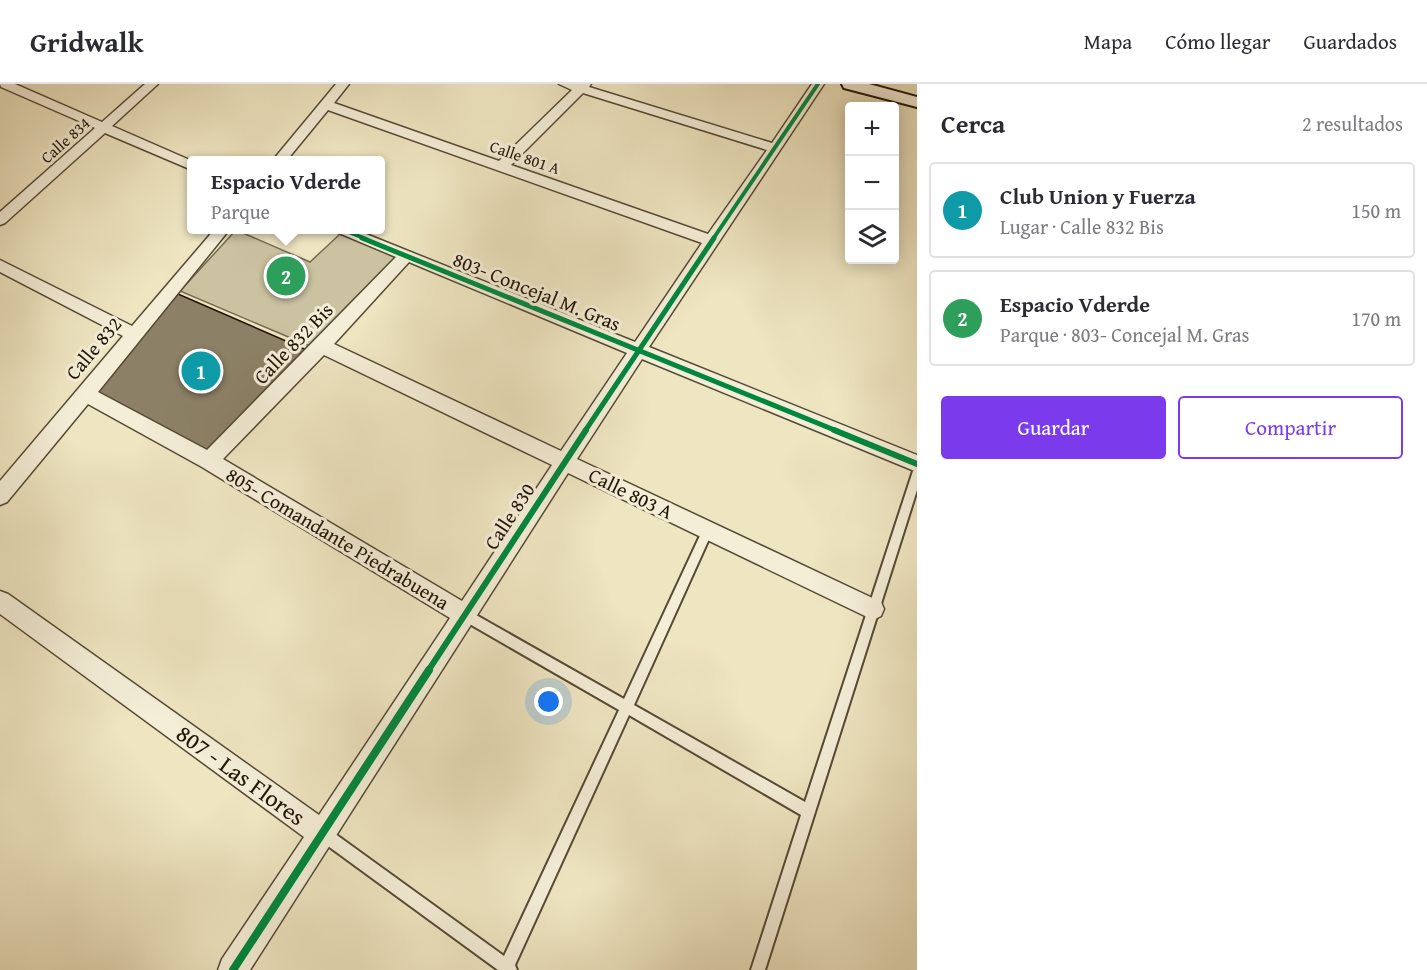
<!DOCTYPE html>
<html lang="es">
<head>
<meta charset="utf-8">
<style>
  :root { --surface:#fff; --page:#f7f7f7; --text:#2b2b33; --muted:#7c7c81; --line:#e1e1e2; --accent:#7c3aed }
  body { margin:0; font-family:"Gentium Book Plus",serif; background:var(--page); color:var(--text) }
  .controls { position:absolute; right:18px; top:18px; display:grid; overflow:hidden; border-radius:6px; box-shadow:0 3px 15px #0003 }
  .controls button { width:54px; height:54px; display:grid; place-items:center; padding:0; border:0; border-bottom:2px solid var(--line); background:var(--surface); color:var(--text); font:30px sans-serif }
  .you { position:absolute; left:549px; top:618px; width:21px; height:21px; margin:-15px; border:4px solid #fff; border-radius:50%; background:#1a73e8; box-shadow:0 0 0 9px #1a73e833 }
  .badge { display:grid; place-items:center; width:39px; height:39px; border-radius:50%; background:var(--accent); color:#fff; font-size:20px; font-weight:700 }
  .pin { position:absolute; translate:-50% -50%; border:3px solid #fff; box-shadow:0 2px 6px #0006 }
  .popup { position:absolute; left:187px; top:72px; width:198px; height:78px; box-sizing:border-box; display:grid; place-content:center; border-radius:6px; background:var(--surface); filter:drop-shadow(0 2px 4px #0005); font-size:20px; white-space:nowrap; color:var(--muted) }
  .popup b { font-size:22px; color:var(--text) }
  .popup::after { content:''; position:absolute; left:50%; top:100%; margin-left:-12px; border:12px solid transparent; border-top-color:var(--surface) }
  .list { margin:0; padding:0; list-style:none }
  h2 { display:flex; justify-content:space-between; align-items:center; height:78px; margin:0; padding:0 24px; font-size:26px }
  h2 small { font-size:20px; font-weight:400; color:var(--muted) }
  .list li { display:grid; grid-template-columns:39px 1fr auto; gap:18px; align-items:center; box-sizing:border-box; height:96px; margin:0 12px 12px; padding:0 12px; border:2px solid var(--line); border-radius:6px }
  .list b { display:block; font-size:22px; white-space:nowrap }
  .list p { margin:0; font-size:20px; white-space:nowrap; color:var(--muted) }
  .list em { font-size:20px; font-style:normal; color:var(--muted) }
  .actions { display:flex; gap:12px; padding:18px 24px }
  .actions a { flex:1; padding:14px 0; border:2px solid var(--accent); border-radius:6px; text-align:center; font-size:21px; color:var(--accent) }
  .actions .main { background:var(--accent); color:#fff }
  .icon { flex:none; width:33px; height:33px; fill:none; stroke:currentColor; stroke-width:2; stroke-linecap:round; stroke-linejoin:round }
  .map { position:relative; flex:none; width:917px; height:886px; overflow:hidden }
  header { display:flex; align-items:center; gap:36px; box-sizing:border-box; height:84px; padding:0 30px; background:var(--surface); border-bottom:2px solid var(--line) }
  header strong { font-size:28px }
  nav { display:flex; gap:33px; margin-inline-start:auto; font-size:21px }
  main { display:flex }
  aside { flex:1; background:var(--surface) }
  .map>svg:first-child { display:block }
  .green { fill:#cbc2a1; stroke:#766c54; stroke-width:1.5 }
  .building { fill:#8c8167; stroke:#221506; stroke-width:1.5 }
  .lines { fill:none; stroke-linecap:round; stroke-linejoin:round }
  .lane-casing { stroke:#554935; stroke-width:4 }
  .street-casing { stroke:#554935; stroke-width:3 }
  .secondary-casing { stroke:#221506; stroke-width:4 }
  .lane { fill:#f4eed7; fill-rule:evenodd }
  .street { fill:#f4eed7; fill-rule:evenodd }
  .secondary { fill:#f4eed7; fill-rule:evenodd }
  .cycleway-far3-casing { stroke:#f4eed7; stroke-width:6 }
  .cycleway-far2-casing { stroke:#f4eed7; stroke-width:8 }
  .cycleway-far1-casing { stroke:#f4eed7; stroke-width:10 }
  .cycleway-casing { stroke:#f4eed7; stroke-width:11 }
  .cycleway-far3 { stroke:#00873e; stroke-width:4 }
  .cycleway-far2 { stroke:#00873e; stroke-width:5 }
  .cycleway-far1 { stroke:#00873e; stroke-width:6 }
  .cycleway { stroke:#00873e; stroke-width:8 }
  .labels { text-anchor:middle; dominant-baseline:central; stroke-width:6; stroke-linejoin:round; paint-order:stroke }
  .far-street-label { font-size:16px; fill:#221506; stroke:#f4eed7 }
  .street-label { font-size:20px; fill:#221506; stroke:#f4eed7 }
  .near-street-label { font-size:24px; fill:#221506; stroke:#f4eed7 }
</style>
</head>
<body>
<header>
<strong>Gridwalk</strong>
<nav><a>Mapa</a><a>Cómo llegar</a><a>Guardados</a></nav>
</header>
<main>
<div class="map">
<svg width="917" height="886" viewBox="0 0 917 886">
  <rect width="100%" height="100%" fill="#eee5c1"/>
  <filter id="stains"><feTurbulence type="fractalNoise" baseFrequency=".00333" numOctaves="4"/><feColorMatrix values="0 0 0 0 .2 0 0 0 0 .09 0 0 0 0 .02 0 0 0 .5 -.17"/></filter>
  <radialGradient id="worn" r=".72"><stop offset=".6" stop-color="#630" stop-opacity="0"/><stop offset="1" stop-color="#630" stop-opacity=".3"/></radialGradient>
  <polygon class="green" points="236,146 310,178 340,150 397,173 312,263 180,207"/>
  <polygon class="building" points="178,210 309,267 209,370 95,307"/>
  <g class="lines">
    <g class="lane-casing">
      <polygon id="lane" points="917,386 917,406 765,886 751,886 801,731 629,631 515,881 517,886 498,886 317,754 315,749 317,744 322,742 327,744 504,872 619,626 461,535 459,531 461,527 465,526 469,527 624,615 704,443 708,441 712,443 713,446 634,621 805,718 912,390 913,387"/>
    </g>
    <g class="street-casing">
      <g id="street">
        <polygon points="0,0 15,0 102,38 145,0 158,0 112,42 192,77 192,86 105,49 5,139 0,141 0,128 95,44 1,3"/>
        <path d="M336,0H349L334,19L499,77L572,6L559,0H591L589,3L772,59L812,0H824L649,263L917,371V388L642,275L577,375L881,518L884,525L881,532L873,536L865,532L568,389L250,886H218L222,875L304,753L0,530V507L8,510L319,731L450,534L202,383L88,320L7,418L0,421V397L123,252L0,188V176L132,242L214,146H229L98,308L207,366L396,173L339,149L337,146H356L635,258L702,159L328,26L287,76H273ZM583,9L767,66L708,150L511,81ZM409,178L627,269L561,367L334,260ZM324,271L552,381L462,517L223,375Z"/>
      </g>
    </g>
    <g class="secondary-casing">
      <polygon id="secondary" points="842,0 869,0 917,13 917,23 844,4"/>
    </g>
    <use href="#lane" class="lane"/>
    <use href="#street" class="street"/>
    <use href="#secondary" class="secondary"/>
    <g class="cycleway-far3-casing">
      <g id="cycleway-far3">
        <polyline points="344,146 366,155"/>
        <polyline points="713,155 818,0"/>
      </g>
    </g>
    <g class="cycleway-far2-casing">
      <g id="cycleway-far2">
        <polyline points="362,154 837,347"/>
        <polyline points="585,347 714,154"/>
      </g>
    </g>
    <g class="cycleway-far1-casing">
      <g id="cycleway-far1">
        <polyline points="834,346 917,380"/>
        <polyline points="428,587 586,346"/>
      </g>
    </g>
    <g class="cycleway-casing">
      <polyline id="cycleway" points="233,886 429,586"/>
    </g>
    <use href="#cycleway-far3" class="cycleway-far3"/>
    <use href="#cycleway-far2" class="cycleway-far2"/>
    <use href="#cycleway-far1" class="cycleway-far1"/>
    <use href="#cycleway" class="cycleway"/>
  </g>
  <g class="labels">
    <g class="far-street-label">
      <text transform="translate(65 56) rotate(-42)">Calle 834</text>
      <text transform="translate(525 73) rotate(19)">Calle 801 A</text>
    </g>
    <g class="street-label">
      <text transform="translate(537 207) rotate(22)">803- Concejal M. Gras</text>
      <text transform="translate(293 259) rotate(-46)">Calle 832 Bis</text>
      <text transform="translate(93 264) rotate(-50)">Calle 832</text>
      <text transform="translate(631 409) rotate(26)">Calle 803 A</text>
      <text transform="translate(509 432) rotate(-57)">Calle 830</text>
      <text transform="translate(338 454) rotate(31)">805- Comandante Piedrabuena</text>
    </g>
    <g class="near-street-label">
      <text transform="translate(241 691) rotate(36)">807 - Las Flores</text>
    </g>
  </g>
  <rect width="100%" height="100%" filter="url(#stains)"/>
  <rect width="100%" height="100%" fill="url(#worn)"/>
</svg>
<div class="controls">
<button>+</button>
<button>−</button>
<button><svg class="icon" aria-label="layers" viewBox="0 0 24 24"><path d="M12 4l9 5-9 5-9-5zM3 14l9 5 9-5"/></svg></button>
</div>
<div class="you"></div>
<div class="pin badge" style="left:201px;top:287px;background:#0f9aa8">1</div>
<div class="pin badge" style="left:286px;top:192px;background:#2e9e5b">2</div>
<div class="popup"><b>Espacio Vderde</b>Parque</div>
</div>
<aside>
<h2>Cerca<small>2 resultados</small></h2>
<ul class="list">
<li><span class="badge" style="background:#0f9aa8">1</span><div><b>Club Union y Fuerza</b><p>Lugar · Calle 832 Bis</p></div><em>150 m</em></li>
<li><span class="badge" style="background:#2e9e5b">2</span><div><b>Espacio Vderde</b><p>Parque · 803- Concejal M. Gras</p></div><em>170 m</em></li>
</ul>
<div class="actions"><a class="main">Guardar</a><a>Compartir</a></div>
</aside>
</main>
</body>
</html>
